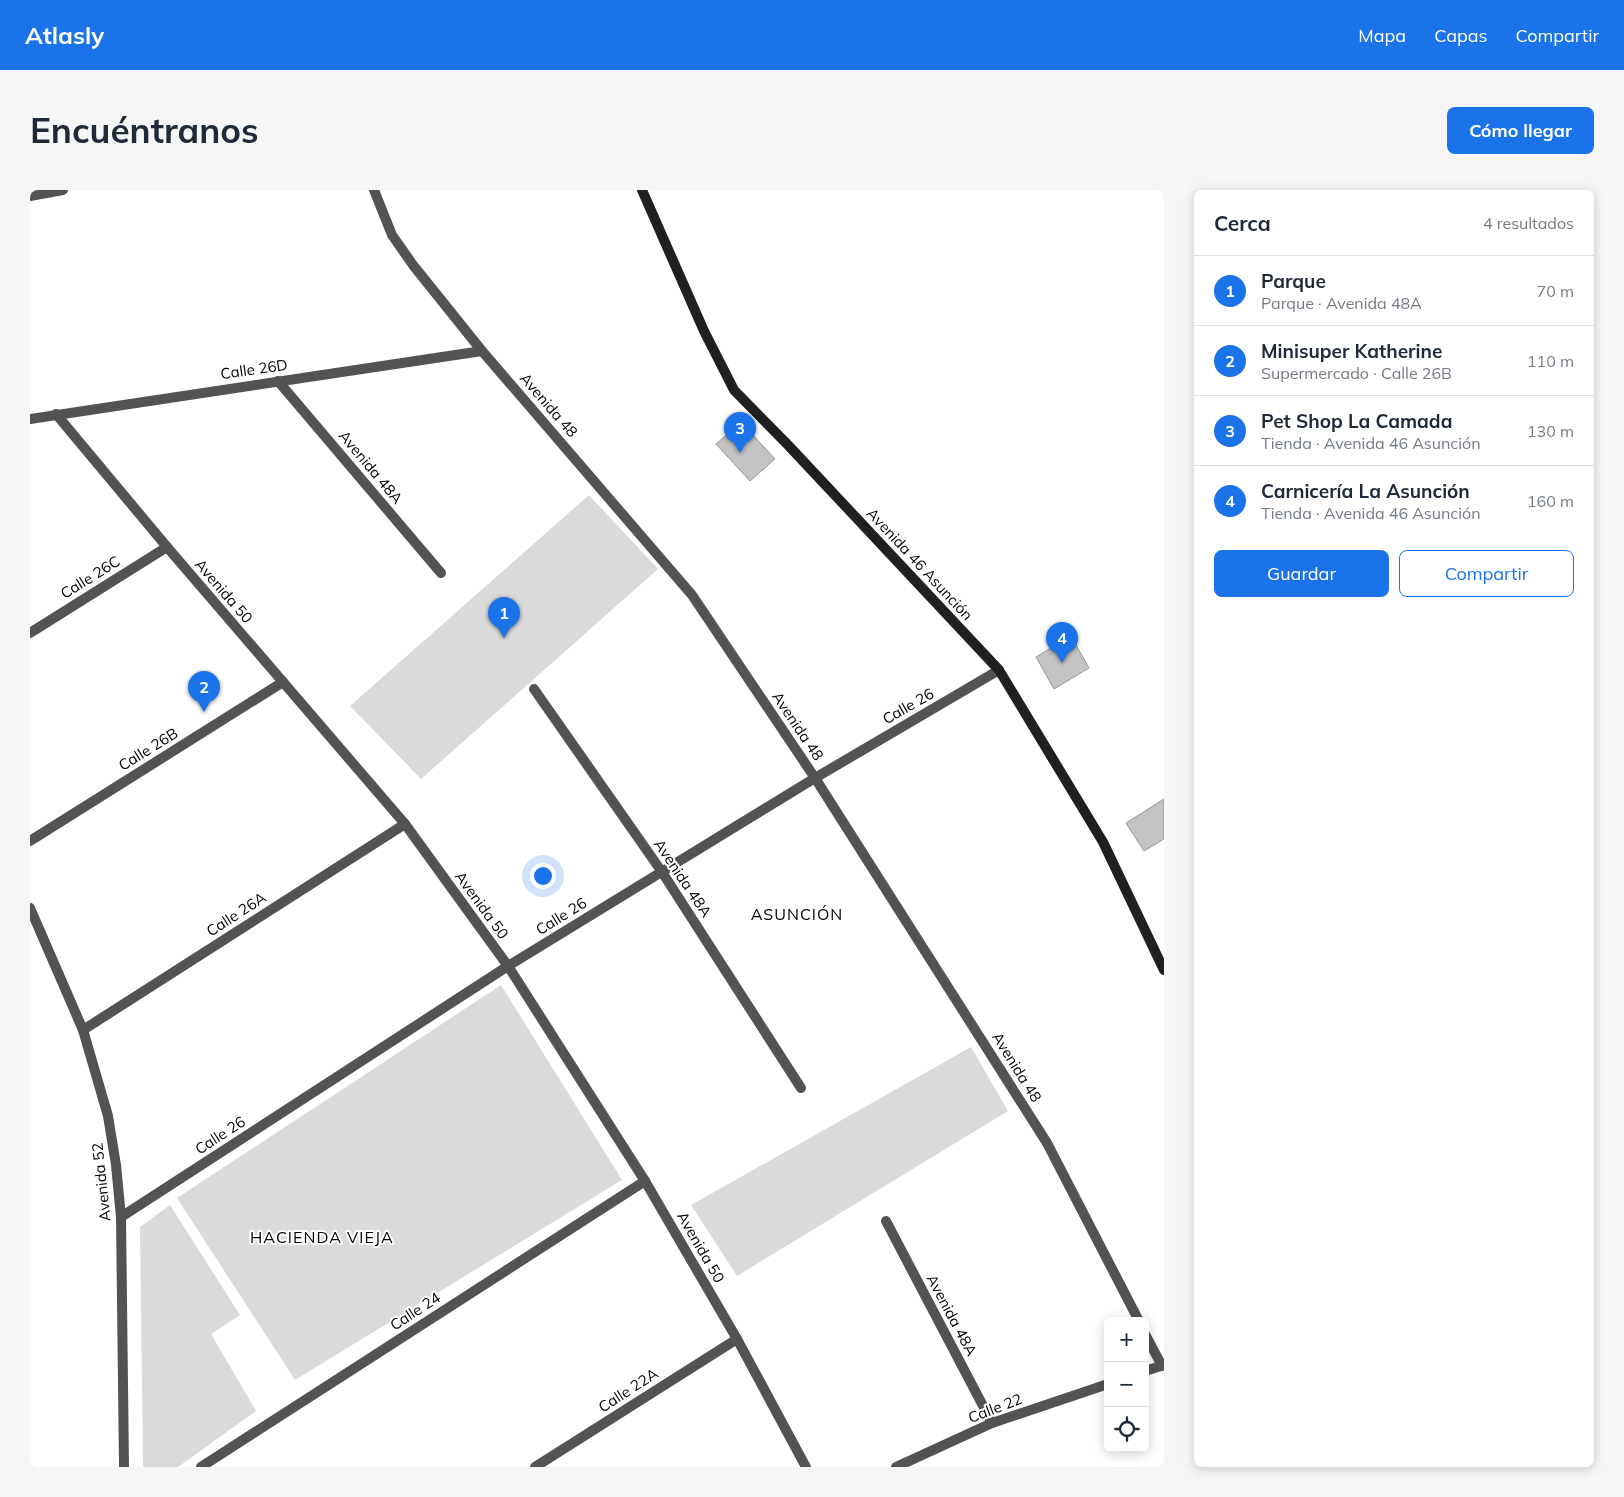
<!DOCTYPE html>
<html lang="es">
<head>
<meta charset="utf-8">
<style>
  :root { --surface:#fff; --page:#f6f6f7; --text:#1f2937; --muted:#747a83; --line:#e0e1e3; --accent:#1a73e8 }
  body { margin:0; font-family:Mulish,sans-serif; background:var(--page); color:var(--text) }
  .controls { position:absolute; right:15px; bottom:15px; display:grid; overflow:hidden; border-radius:8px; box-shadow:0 2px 12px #0003 }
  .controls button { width:45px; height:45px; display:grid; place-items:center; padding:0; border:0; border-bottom:1px solid var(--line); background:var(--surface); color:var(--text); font:25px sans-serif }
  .you { position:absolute; left:512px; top:685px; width:18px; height:18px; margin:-12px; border:4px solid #fff; border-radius:50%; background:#1a73e8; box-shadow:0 0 0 8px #1a73e833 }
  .badge { display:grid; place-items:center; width:32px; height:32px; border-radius:50%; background:var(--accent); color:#fff; font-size:16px; font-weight:700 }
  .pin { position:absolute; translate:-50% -41px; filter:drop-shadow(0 1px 2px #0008) }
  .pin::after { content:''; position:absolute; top:26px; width:18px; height:15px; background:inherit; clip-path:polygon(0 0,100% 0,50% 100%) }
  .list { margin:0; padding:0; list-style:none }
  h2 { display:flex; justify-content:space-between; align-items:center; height:65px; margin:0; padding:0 20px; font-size:21px }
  h2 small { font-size:16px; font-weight:400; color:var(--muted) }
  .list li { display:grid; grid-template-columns:32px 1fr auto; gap:15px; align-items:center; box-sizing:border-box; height:70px; padding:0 20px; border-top:1px solid var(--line) }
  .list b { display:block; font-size:19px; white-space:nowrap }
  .list p { margin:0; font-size:16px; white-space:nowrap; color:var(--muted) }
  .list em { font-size:16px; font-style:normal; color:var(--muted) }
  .actions { display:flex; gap:10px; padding:15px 20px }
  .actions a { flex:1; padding:11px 0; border:1px solid var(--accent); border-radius:8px; text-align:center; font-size:18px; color:var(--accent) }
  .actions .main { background:var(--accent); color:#fff }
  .icon { flex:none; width:28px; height:28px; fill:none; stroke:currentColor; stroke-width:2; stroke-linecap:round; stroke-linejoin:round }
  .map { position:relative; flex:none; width:1134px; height:1277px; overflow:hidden; border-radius:8px }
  header { display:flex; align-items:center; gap:30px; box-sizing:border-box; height:70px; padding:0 25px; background:var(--accent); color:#fff }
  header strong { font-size:24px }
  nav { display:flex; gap:28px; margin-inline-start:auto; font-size:18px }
  .intro { display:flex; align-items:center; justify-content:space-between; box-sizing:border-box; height:120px; padding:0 30px }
  h1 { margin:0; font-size:35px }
  .button { padding:12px 22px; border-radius:8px; background:var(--accent); color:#fff; font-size:18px; font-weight:700 }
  main { display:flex; gap:30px; padding:0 30px }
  aside { flex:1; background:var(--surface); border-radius:8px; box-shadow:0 2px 12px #0003 }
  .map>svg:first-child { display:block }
  .green { fill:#dadada }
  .building { fill:#c3c3c3; stroke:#979797 }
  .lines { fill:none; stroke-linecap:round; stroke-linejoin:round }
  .street { stroke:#535353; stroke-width:10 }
  .secondary { stroke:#202020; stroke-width:10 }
  .labels { text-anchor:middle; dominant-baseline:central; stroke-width:4; stroke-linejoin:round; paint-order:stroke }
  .street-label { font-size:15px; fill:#000; stroke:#fff }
  .neighbourhood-label { font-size:16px; letter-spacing:1px; fill:#000; stroke:#fff }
</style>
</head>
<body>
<header>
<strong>Atlasly</strong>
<nav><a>Mapa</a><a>Capas</a><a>Compartir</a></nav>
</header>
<div class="intro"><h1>Encuéntranos</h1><a class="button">Cómo llegar</a></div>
<main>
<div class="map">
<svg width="1134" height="1277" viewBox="0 0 1134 1277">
  <rect width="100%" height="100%" fill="#fff"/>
  <g class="green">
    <polygon points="559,305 628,379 391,589 320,516"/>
    <polygon points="471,795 592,990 265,1190 147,1008"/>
    <polygon points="941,857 978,921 707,1086 661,1015"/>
    <polygon points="140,1015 210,1125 181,1144 226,1221 148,1277 115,1277 113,1276 110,1037"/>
  </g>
  <g class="building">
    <polygon points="711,232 745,269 720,291 686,254"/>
    <polygon points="1041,446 1059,478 1024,499 1006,467"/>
    <polygon points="1134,609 1134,649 1114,661 1096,633"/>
  </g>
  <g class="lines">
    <g class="street">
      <polyline points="344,0 362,45 383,75 452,161 662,405 785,588 1017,953 1109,1131"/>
      <polyline points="0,6 33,0"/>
      <polyline points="248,191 411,383"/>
      <polyline points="26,224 137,357 375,634 478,776 615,991 707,1149 776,1277"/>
      <polyline points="0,229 452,161"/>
      <polyline points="0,443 137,357"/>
      <polyline points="504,499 632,682 771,898"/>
      <polyline points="0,651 253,492"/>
      <polyline points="0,718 53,840 78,926 86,975 91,1027 94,1277"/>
      <polyline points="53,840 375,634"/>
      <polyline points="91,1027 478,776 785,588 969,480"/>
      <polyline points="856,1031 962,1233"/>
      <polyline points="1115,1144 1132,1176"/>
      <polyline points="1115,1181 1134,1175"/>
      <polyline points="171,1277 615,991"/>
      <polyline points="505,1277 707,1149"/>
      <polyline points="866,1277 962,1233 1078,1194"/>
    </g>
    <polyline class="secondary" points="612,0 674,141 704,200 758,255 969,480 1073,652 1134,780"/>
  </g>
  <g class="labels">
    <g class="street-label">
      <text transform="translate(224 179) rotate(-8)">Calle 26D</text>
      <text transform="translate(519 215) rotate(49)">Avenida 48</text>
      <text transform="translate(341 277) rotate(50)">Avenida 48A</text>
      <text transform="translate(890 374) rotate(47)">Avenida 46 Asunción</text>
      <text transform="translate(60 387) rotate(-32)">Calle 26C</text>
      <text transform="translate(194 401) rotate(49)">Avenida 50</text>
      <text transform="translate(878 516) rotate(-30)">Calle 26</text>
      <text transform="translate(768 536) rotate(56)">Avenida 48</text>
      <text transform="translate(118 559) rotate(-32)">Calle 26B</text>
      <text transform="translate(653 688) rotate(56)">Avenida 48A</text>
      <text transform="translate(452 715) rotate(54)">Avenida 50</text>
      <text transform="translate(206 724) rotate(-33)">Calle 26A</text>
      <text transform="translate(531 726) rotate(-32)">Calle 26</text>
      <text transform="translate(987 877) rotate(58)">Avenida 48</text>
      <text transform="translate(190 945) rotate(-33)">Calle 26</text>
      <text transform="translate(71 992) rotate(-96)">Avenida 52</text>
      <text transform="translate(671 1057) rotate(60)">Avenida 50</text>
      <text transform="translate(385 1121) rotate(-33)">Calle 24</text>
      <text transform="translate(922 1125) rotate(62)">Avenida 48A</text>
      <text transform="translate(598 1200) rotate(-33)">Calle 22A</text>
      <text transform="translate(965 1218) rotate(-21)">Calle 22</text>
    </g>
    <g class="neighbourhood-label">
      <text x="767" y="724">ASUNCIÓN</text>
      <text x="292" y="1047">HACIENDA VIEJA</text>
    </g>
  </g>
</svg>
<div class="controls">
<button>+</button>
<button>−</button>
<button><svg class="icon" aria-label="locate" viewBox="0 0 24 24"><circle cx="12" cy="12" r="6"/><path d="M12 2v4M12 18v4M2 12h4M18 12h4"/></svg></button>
</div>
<div class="you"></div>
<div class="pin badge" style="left:474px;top:448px">1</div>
<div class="pin badge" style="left:174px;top:522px">2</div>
<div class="pin badge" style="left:710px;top:263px">3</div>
<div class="pin badge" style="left:1032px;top:473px">4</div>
</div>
<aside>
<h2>Cerca<small>4 resultados</small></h2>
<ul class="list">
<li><span class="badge">1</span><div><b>Parque</b><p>Parque · Avenida 48A</p></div><em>70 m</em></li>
<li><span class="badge">2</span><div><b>Minisuper Katherine</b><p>Supermercado · Calle 26B</p></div><em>110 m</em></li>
<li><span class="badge">3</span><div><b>Pet Shop La Camada</b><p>Tienda · Avenida 46 Asunción</p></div><em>130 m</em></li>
<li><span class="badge">4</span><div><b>Carnicería La Asunción</b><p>Tienda · Avenida 46 Asunción</p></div><em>160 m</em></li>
</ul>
<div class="actions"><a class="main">Guardar</a><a>Compartir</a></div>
</aside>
</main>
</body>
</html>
